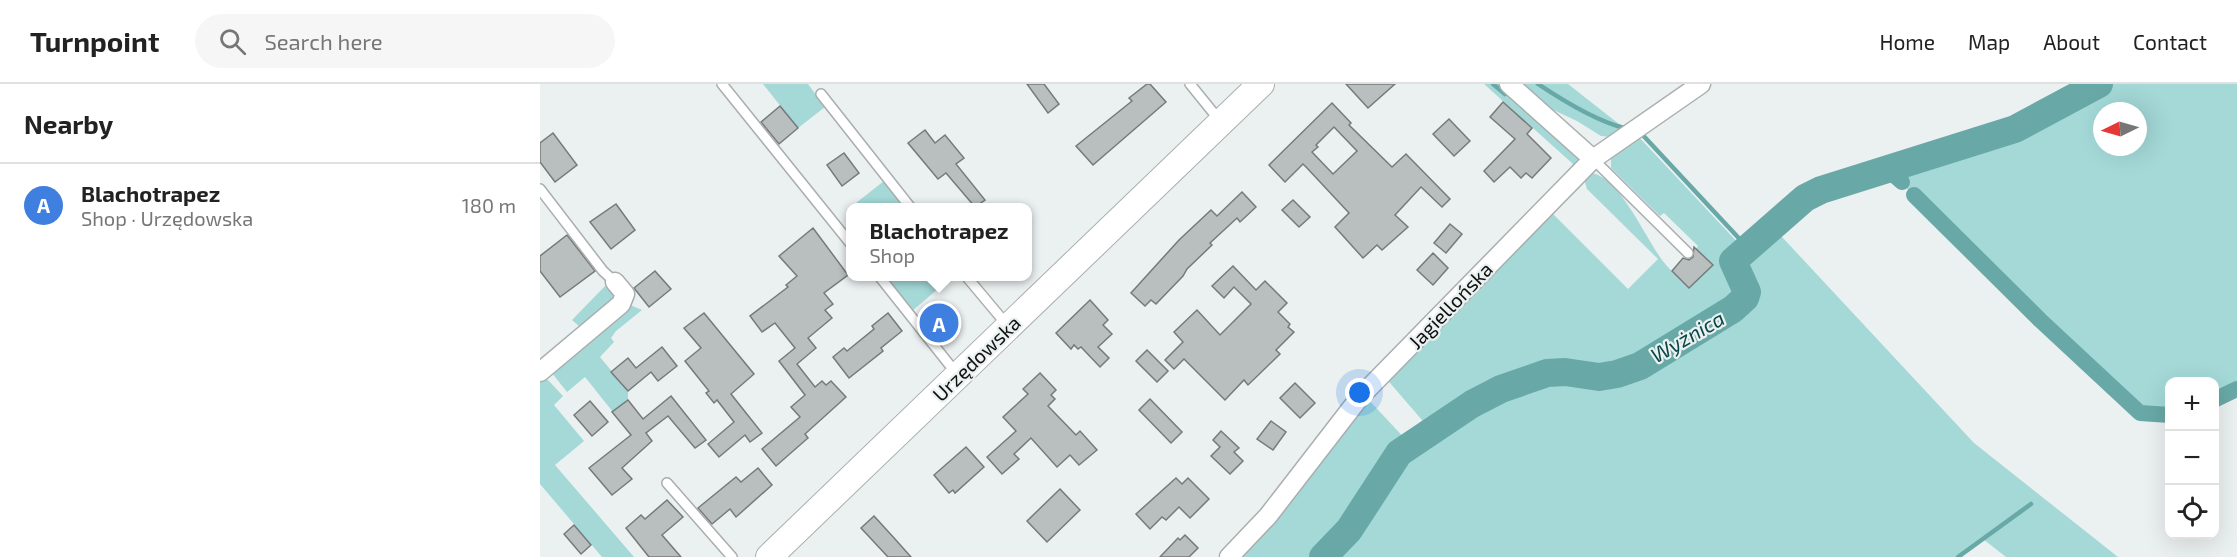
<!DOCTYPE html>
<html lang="en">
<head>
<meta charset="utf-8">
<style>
  :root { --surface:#fff; --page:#f6f6f6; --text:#222; --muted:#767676; --line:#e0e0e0; --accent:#1a73e8 }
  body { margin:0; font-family:"Exo 2",sans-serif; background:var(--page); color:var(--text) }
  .controls { position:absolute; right:18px; bottom:18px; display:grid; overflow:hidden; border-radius:12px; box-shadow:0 6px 24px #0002 }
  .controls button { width:54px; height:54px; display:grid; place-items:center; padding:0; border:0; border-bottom:2px solid var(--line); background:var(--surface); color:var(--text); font:30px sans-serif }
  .compass { position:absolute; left:1553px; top:18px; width:54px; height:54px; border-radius:50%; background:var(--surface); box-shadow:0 6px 24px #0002; rotate:265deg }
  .you { position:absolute; left:820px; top:309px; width:21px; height:21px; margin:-15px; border:4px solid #fff; border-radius:50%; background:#1a73e8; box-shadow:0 0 0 9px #1a73e833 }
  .badge { display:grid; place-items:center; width:39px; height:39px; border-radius:50%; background:var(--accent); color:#fff; font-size:20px; font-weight:700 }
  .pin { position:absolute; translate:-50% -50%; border:3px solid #fff; box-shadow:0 2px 6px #0006 }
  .popup { position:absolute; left:306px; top:119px; width:186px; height:78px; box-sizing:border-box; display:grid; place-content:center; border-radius:12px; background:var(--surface); filter:drop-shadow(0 2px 4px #0005); font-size:20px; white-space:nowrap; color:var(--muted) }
  .popup b { font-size:22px; color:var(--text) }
  .popup::after { content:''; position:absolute; left:50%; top:100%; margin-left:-12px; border:12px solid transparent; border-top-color:var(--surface) }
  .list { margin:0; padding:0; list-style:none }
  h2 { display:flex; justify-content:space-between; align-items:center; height:78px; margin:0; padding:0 24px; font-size:26px }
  h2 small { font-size:20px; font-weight:400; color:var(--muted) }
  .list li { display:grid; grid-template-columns:39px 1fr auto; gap:18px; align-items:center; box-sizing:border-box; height:84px; padding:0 24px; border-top:2px solid var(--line) }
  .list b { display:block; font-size:22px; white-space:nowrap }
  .list p { margin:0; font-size:20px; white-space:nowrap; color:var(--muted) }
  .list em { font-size:20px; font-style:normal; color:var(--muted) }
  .icon { flex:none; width:33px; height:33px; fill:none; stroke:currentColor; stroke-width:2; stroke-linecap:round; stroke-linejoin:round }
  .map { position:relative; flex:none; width:1697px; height:473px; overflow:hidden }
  header { display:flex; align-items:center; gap:36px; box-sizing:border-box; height:84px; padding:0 30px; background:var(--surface); border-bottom:2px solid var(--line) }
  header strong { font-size:28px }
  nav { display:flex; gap:33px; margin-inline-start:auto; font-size:21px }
  .search { width:420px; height:54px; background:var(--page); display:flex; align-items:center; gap:15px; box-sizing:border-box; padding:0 21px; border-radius:33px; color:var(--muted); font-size:22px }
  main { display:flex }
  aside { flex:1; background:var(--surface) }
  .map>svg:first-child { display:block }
  .green { fill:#a4d9d8; fill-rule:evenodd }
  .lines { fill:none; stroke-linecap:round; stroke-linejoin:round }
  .stream { stroke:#68a9a7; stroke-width:4.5 }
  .canal { stroke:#68a9a7; stroke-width:16 }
  .river { stroke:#68a9a7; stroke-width:28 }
  .building { fill:#b9bebe; stroke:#767b7a; stroke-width:1.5; fill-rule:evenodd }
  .lane-casing { stroke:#aaaeae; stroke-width:12 }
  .street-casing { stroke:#aaaeae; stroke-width:21 }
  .secondary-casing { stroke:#aaaeae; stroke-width:28 }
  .lane { stroke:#fff; stroke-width:9 }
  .street { stroke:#fff; stroke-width:18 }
  .secondary { stroke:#fff; stroke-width:26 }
  .labels { text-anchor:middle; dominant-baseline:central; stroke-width:4.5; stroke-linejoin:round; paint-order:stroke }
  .street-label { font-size:20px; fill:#0f1110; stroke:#ebf0f0 }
  .water-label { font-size:21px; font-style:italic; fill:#0a4747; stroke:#ebf0f0 }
</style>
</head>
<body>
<header>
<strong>Turnpoint</strong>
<div class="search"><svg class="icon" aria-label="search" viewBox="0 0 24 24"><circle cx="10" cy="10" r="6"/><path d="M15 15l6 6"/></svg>Search here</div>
<nav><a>Home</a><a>Map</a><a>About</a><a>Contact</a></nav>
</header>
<main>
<aside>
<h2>Nearby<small></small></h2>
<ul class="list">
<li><span class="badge" style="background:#3f7fe0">A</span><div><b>Blachotrapez</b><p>Shop · Urzędowska</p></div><em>180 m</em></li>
</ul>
</aside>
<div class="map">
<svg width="1697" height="473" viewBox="0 0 1697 473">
  <rect width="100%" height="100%" fill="#ebf0f0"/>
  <g class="green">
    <polygon points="223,0 268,0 285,23 258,44"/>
    <polygon points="944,0 963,0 1039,73 1038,79 1012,105 1033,80"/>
    <polygon points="977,0 1028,0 1084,44 1072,53 1061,52 1037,37 1005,22"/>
    <path d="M1570,0H1697V305L1675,316L1674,298H1630L1629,331L1600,329L1500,236L1351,89L1482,48ZM1562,27H1598V63H1562Z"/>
    <path d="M1096,50L1201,162L1229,139L1434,359L1578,473H1466L1443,455L1418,473H695L826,313L868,358L888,343L844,292L1009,126L1088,205L1118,175L1047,105L1044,95L1052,89C1082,95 1107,159 1126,181C1133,189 1141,196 1149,204L1172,181L1156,165L1158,162L1124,129L1120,132L1071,84V71Z"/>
    <polygon points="344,97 365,123 319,123 316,119"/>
    <polygon points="344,193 412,193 372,227"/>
    <polygon points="67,200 74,208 76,214 40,243 32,236"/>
    <polygon points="88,220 102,226 76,247 71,254 74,258 60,273 88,307 88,316 73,328 45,293 27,308 12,289 12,285"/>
    <polygon points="3,296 8,296 23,312 14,321 44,357 15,381 94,473 62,473 0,400 0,298"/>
  </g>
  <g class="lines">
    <g class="stream">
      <polyline points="953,0 965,10"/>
      <path d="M998,0C1022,16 1056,37 1084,44"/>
      <polyline points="1099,47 1208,164"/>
      <polyline points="1418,473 1491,420"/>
    </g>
    <g class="canal">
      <polyline points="1347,85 1362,98"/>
      <polyline points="1374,111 1500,236 1600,329 1630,331"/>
      <polyline points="1674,316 1697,305"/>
    </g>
    <polyline class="river" points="783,473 809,446 859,369 932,320 961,305 1007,289 1025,288 1059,293 1077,290 1100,282 1193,225 1205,214 1207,208 1193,177 1265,114 1281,106 1475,45 1559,0"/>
  </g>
  <g class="building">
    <polygon points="487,0 504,0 519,20 508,29"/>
    <polygon points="607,0 610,0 626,18 553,81 536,62 592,17 589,14"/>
    <polygon points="806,0 855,0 828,24"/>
    <polygon points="963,18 992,44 987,50 1011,74 992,94 986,89 981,94 970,83 954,98 944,87 975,55 950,33"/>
    <path d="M792,19L811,39L809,41L852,83L866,70L910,115L902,123L881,103L855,131L868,143L842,166L837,161L823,174L795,143L809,129L767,84L763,80L745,98L729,81ZM794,43L817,67L793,90L772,68L778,63L776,61Z"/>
    <polygon points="240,22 258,44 239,60 221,38"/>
    <polygon points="909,35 930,57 914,72 893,50"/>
    <polygon points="385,46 395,59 405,51 424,74 416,80 445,116 435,123 406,89 398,95 368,59"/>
    <polygon points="13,49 37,81 15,98 0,78 0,59"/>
    <polygon points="304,69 319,89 302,102 287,81"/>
    <polygon points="702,108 716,123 700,138 697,134 670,159 672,161 647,185 643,192 616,220 611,216 605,222 591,209 639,156 671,126 677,132"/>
    <polygon points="753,116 770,133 759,143 742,126"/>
    <polygon points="76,120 95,146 71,165 50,138"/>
    <polygon points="910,140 922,150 906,169 894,159"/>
    <polygon points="273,144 308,191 284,209 293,220 285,226 292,234 268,254 276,264 257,280 275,303 282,297 286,301 291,297 306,313 265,350 268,354 236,382 222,365 260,333 251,323 265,311 239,277 255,264 235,239 222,248 210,232 248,203 246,201 257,192 239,172"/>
    <polygon points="27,151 55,187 20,213 0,187 0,172"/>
    <polygon points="1154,163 1173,181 1149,204 1132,187 1143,174 1149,176 1153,173"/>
    <polygon points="893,169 908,184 893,201 877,186"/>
    <polygon points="693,182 716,206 725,197 747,219 738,228 750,240 748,243 754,248 736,266 740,270 708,301 704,296 685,316 644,275 634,285 625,276 643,258 634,248 657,226 680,251 711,220 694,203 684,214 672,202"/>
    <polygon points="115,187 131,205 109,223 94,204"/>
    <polygon points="550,216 568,236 563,241 572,250 558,263 569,274 560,283 541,263 538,265 534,261 531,265 516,249"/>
    <polygon points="400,220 418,241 399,257 382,235"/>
    <polygon points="164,229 214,290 191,310 222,349 210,358 205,351 179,373 168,360 194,338 177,316 174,319 166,309 169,307 145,277 161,264 144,244"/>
    <polygon points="348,229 362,247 341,264 343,267 309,294 293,273 304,264 307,267 334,245 332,242"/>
    <polygon points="122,263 137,282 118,297 111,288 88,307 71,288 88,274 96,284"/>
    <polygon points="607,266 628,287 617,298 596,277"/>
    <polygon points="500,289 516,306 511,311 515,315 508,322 536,351 540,347 557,366 539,381 530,371 517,383 491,354 474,370 479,375 462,390 447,373 476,347 463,333 488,310 483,305"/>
    <polygon points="755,299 775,319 760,334 740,314"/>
    <polygon points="131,312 166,356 155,364 128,332 106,349 112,357 82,384 92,395 72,411 49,384 91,351 72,328 88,316 103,335"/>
    <polygon points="610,315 642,348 631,359 599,326"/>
    <polygon points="50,317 68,338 52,352 34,331"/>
    <polygon points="731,337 746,348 733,366 717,355"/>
    <polygon points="681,347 699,364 694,368 703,377 690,390 671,372 680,363 673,356"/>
    <polygon points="426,363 444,383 415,409 413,406 409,409 394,391"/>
    <polygon points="218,384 232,401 196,433 190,425 172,440 158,424 196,393 201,398"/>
    <polygon points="636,394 642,400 648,394 669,415 650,434 639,423 626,436 622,433 610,445 596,430"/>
    <polygon points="520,405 540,426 507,458 487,437"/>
    <polygon points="127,416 143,433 122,451 141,473 109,473 86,444 101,431 105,435"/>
    <polygon points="334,432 355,455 371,473 348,473 321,444"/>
    <polygon points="34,441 51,461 41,470 24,450"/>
    <polygon points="645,451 658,464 649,473 620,473 638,454 640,456"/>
  </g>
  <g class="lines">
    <g class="lane-casing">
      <g id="lane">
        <polyline points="182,0 310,159"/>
        <polyline points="650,0 680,37"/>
        <polyline points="281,10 371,124"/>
        <polyline points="1053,75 1148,169"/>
        <polyline points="0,105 63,187 75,198"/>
        <polyline points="339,192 416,289"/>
        <polyline points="426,192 467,241"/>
        <polyline points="127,399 192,473"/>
      </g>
    </g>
    <g class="street-casing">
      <g id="street">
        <polyline points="969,0 1053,75"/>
        <polyline points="0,288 81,220 85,210 75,198"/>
        <polyline points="689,473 728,432 820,313 1053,75 1161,0"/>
      </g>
    </g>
    <g class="secondary-casing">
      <polyline id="secondary" points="229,473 721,0"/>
    </g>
    <use href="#lane" class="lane"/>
    <use href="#street" class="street"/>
    <use href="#secondary" class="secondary"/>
  </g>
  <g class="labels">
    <g class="street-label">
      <text transform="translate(910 221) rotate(-46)">Jagiellońska</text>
      <text transform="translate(436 274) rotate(-44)">Urzędowska</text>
    </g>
    <g class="water-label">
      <text transform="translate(1147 252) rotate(-30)">Wyżnica</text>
    </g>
  </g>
</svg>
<div class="controls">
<button>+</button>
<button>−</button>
<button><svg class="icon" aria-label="locate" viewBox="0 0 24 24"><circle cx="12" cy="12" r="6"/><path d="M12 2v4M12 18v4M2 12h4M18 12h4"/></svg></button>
</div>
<svg class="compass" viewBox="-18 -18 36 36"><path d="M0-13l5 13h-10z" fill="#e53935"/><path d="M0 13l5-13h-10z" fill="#767676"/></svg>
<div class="you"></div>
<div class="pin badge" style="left:399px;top:239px;background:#3f7fe0">A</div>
<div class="popup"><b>Blachotrapez</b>Shop</div>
</div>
</main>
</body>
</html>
